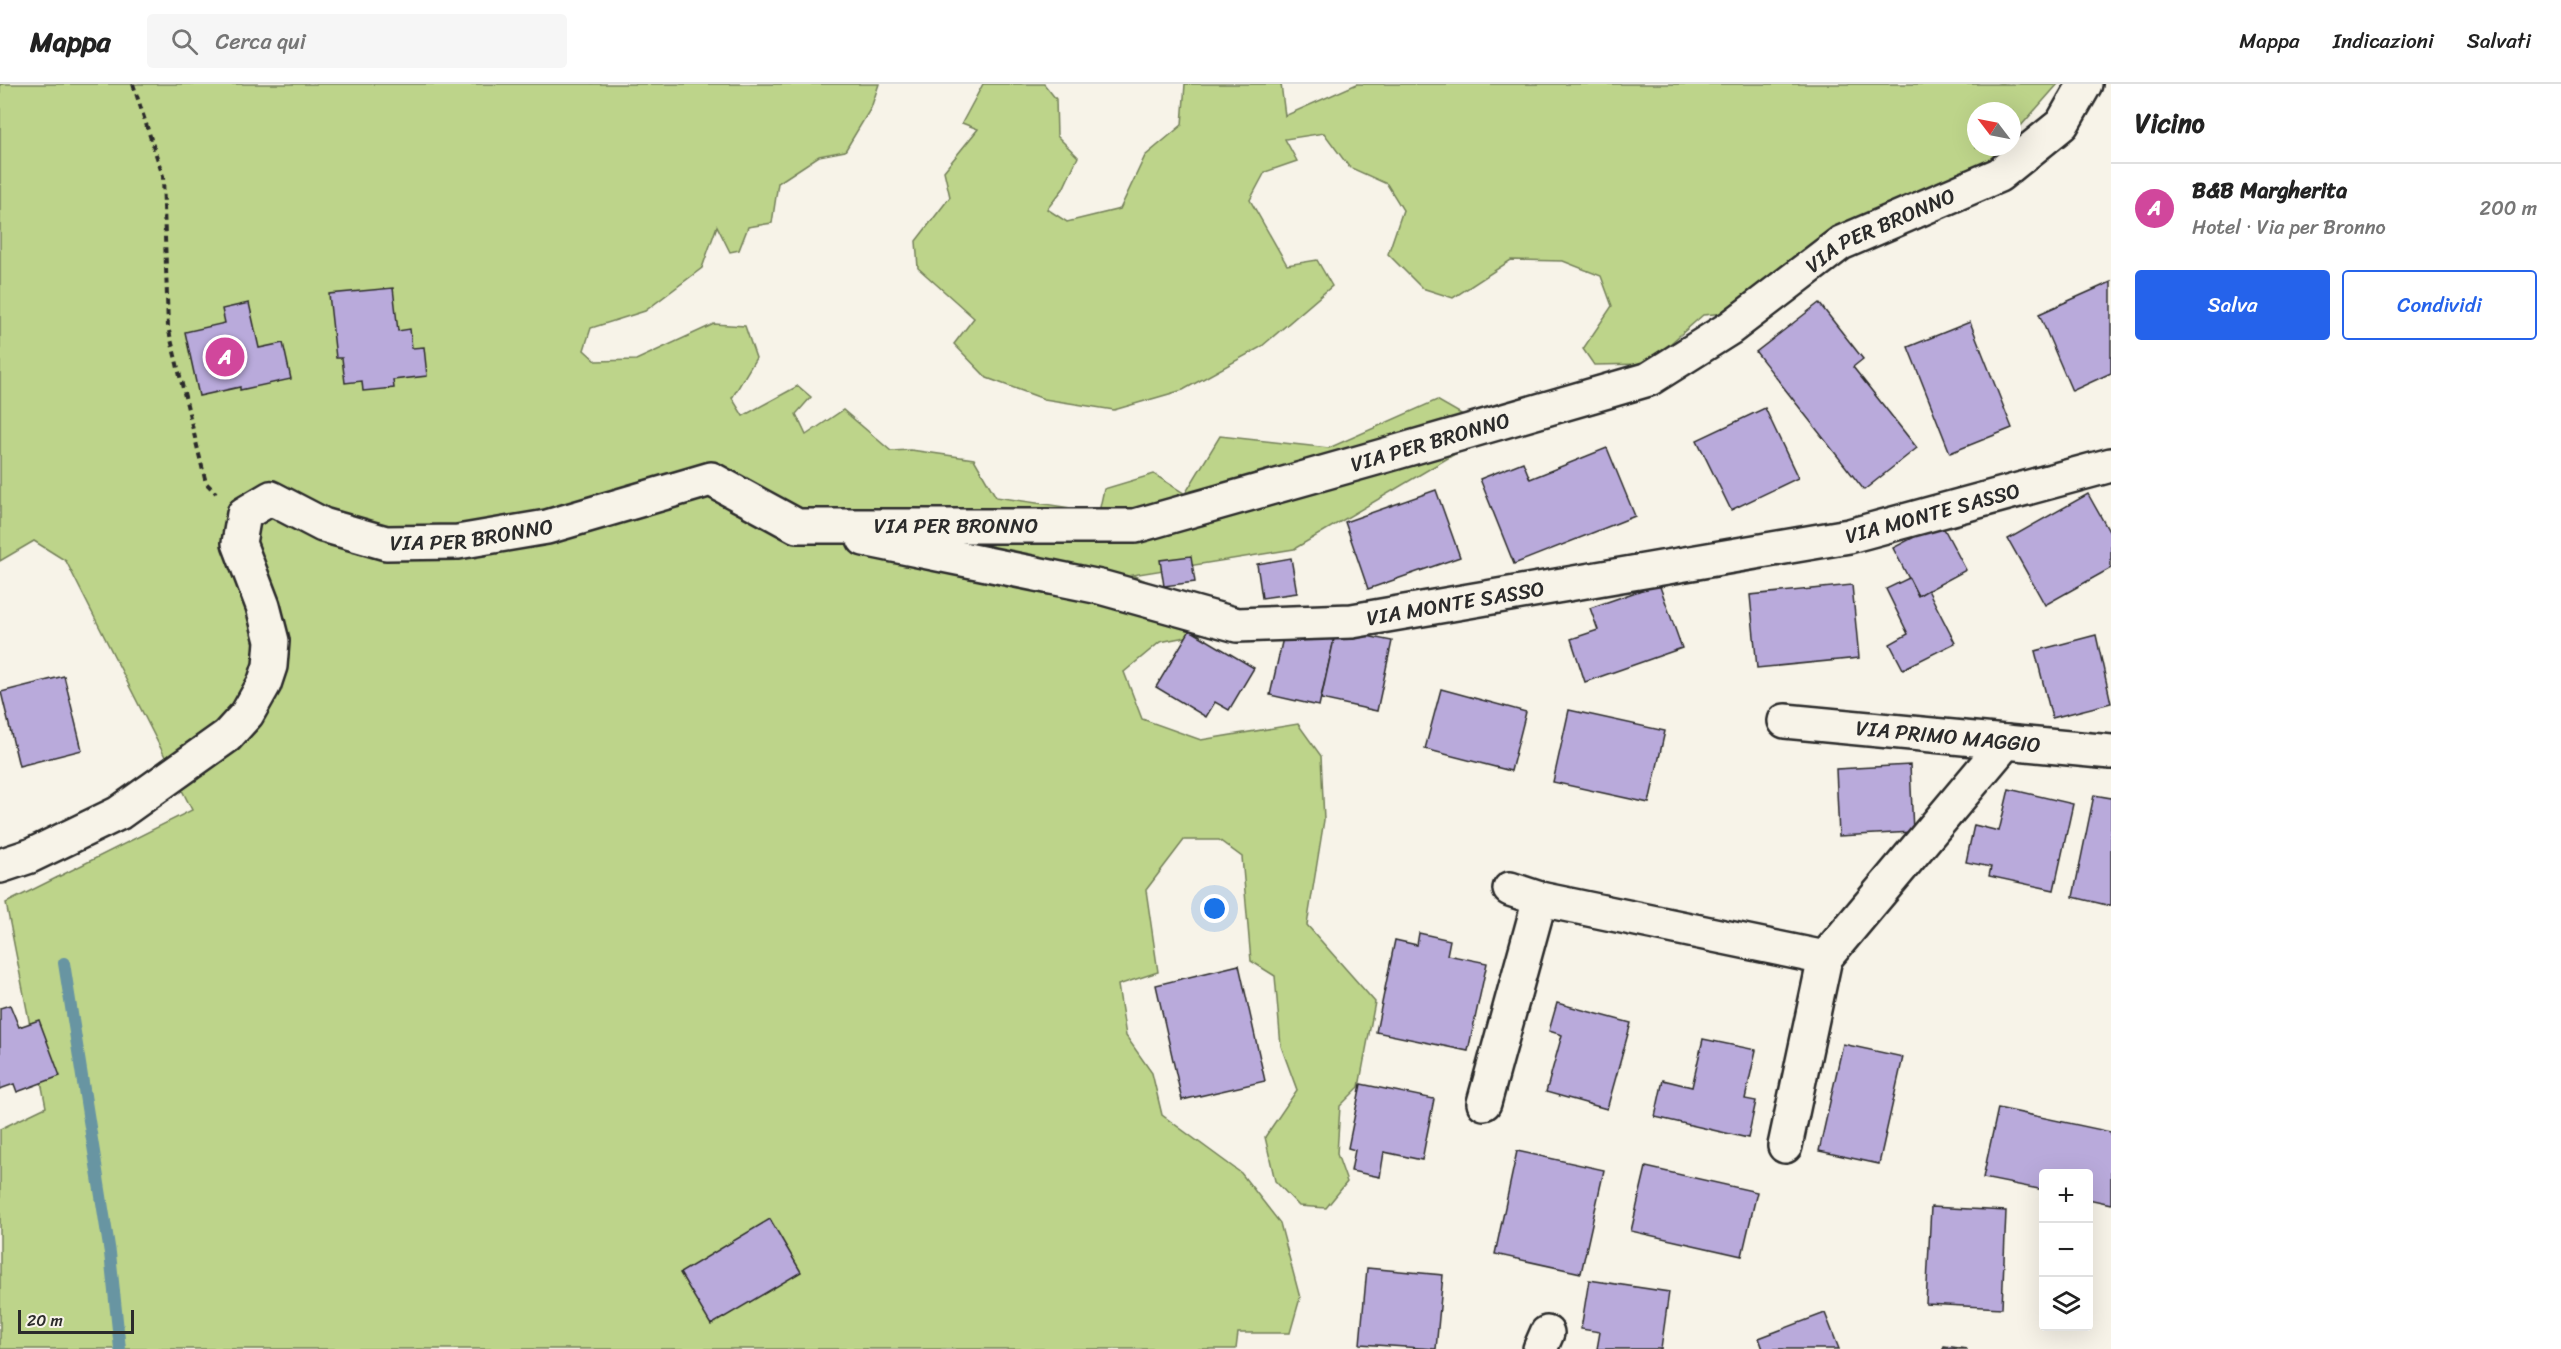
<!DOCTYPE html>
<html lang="it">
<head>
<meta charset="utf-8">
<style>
  :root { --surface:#fff; --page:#f6f6f6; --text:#222; --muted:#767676; --line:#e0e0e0; --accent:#2563eb }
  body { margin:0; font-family:Sriracha,sans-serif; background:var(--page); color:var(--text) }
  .controls { position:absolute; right:18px; bottom:18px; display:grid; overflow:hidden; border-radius:6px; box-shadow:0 6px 24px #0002 }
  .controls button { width:54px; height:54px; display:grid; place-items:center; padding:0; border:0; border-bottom:2px solid var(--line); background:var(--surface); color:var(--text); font:30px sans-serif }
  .compass { position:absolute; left:1967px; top:18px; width:54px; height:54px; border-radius:50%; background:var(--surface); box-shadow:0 6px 24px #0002; rotate:302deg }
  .scale { position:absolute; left:18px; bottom:15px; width:116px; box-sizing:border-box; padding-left:6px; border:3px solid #2b2b2b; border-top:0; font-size:16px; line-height:21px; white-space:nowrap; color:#2b2b2b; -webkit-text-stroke:4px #f7f3e8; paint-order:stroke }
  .you { position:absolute; left:1215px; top:825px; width:21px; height:21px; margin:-15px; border:4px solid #fff; border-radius:50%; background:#1a73e8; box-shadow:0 0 0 9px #1a73e833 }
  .badge { display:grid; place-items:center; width:39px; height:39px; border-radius:50%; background:var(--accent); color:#fff; font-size:20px; font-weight:700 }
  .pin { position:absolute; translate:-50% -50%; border:3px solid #fff; box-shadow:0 2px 6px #0006 }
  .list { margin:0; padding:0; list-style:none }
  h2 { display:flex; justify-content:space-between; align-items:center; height:78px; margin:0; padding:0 24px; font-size:26px }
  h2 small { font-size:20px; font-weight:400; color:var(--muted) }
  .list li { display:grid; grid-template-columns:39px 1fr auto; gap:18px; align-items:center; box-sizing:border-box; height:90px; padding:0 24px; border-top:2px solid var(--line) }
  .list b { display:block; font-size:22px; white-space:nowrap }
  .list p { margin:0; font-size:20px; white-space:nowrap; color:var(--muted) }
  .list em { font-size:20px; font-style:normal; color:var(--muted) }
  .actions { display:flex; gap:12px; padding:18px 24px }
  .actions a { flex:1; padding:14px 0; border:2px solid var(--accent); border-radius:6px; text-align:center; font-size:21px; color:var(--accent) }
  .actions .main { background:var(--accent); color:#fff }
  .icon { flex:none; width:33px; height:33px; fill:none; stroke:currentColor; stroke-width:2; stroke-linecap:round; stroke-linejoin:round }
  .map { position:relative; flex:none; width:2111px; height:1265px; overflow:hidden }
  header { display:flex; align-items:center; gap:36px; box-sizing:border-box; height:84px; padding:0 30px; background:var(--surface); border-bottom:2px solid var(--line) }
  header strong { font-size:28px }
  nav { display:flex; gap:33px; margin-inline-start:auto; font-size:21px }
  .search { width:420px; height:54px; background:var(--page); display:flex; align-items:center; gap:15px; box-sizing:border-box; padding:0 21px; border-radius:6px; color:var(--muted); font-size:22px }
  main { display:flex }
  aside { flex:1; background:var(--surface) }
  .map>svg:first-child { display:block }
  .green { fill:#bdd48a; stroke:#74805a; stroke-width:1.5 }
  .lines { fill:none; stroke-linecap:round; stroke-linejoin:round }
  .stream { stroke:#6895a2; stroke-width:12 }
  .building { fill:#b9aadb; stroke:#2b2b2b; stroke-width:1.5 }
  .street-casing { stroke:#2b2b2b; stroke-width:38 }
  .path { stroke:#2b2b2b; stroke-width:4; stroke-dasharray:6 4.5; stroke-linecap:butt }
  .street { stroke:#f7f3e8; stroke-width:33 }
  .labels { text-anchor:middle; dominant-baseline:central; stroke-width:5; stroke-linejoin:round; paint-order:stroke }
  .street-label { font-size:21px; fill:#2b2b2b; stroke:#f7f3e8 }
</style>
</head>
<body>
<header>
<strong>Mappa</strong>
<div class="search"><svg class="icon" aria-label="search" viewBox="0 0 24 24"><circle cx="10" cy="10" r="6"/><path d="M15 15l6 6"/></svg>Cerca qui</div>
<nav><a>Mappa</a><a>Indicazioni</a><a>Salvati</a></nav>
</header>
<main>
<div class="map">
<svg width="2111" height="1265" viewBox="0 0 2111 1265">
  <rect width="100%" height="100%" fill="#f7f3e8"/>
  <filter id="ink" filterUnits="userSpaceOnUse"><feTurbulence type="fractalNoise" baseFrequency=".0167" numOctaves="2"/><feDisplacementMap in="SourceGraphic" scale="12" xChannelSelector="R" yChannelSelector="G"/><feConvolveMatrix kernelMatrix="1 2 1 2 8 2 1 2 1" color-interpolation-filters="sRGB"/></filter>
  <g filter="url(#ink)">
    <g class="green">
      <polygon points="0,0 879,0 871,24 845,67 819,72 778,99 772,139 748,143 739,166 730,168 717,142 702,184 645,227 591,244 584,266 596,277 636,276 714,240 745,242 756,274 732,314 743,332 798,302 811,313 796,330 806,351 843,326 891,367 911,366 974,375 996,413 1099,428 1104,405 1154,390 1185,410 1220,352 1329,364 1437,316 1463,331 1465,364 1294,465 1132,491 1194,518 1206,549 1160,558 1124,588 1142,635 1201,656 1298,640 1321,672 1324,736 1307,841 1375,918 1359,1003 1340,1022 1337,1070 1347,1098 1326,1124 1299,1122 1275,1097 1265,1053 1297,1006 1281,962 1275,892 1251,877 1242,773 1219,756 1184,756 1146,806 1158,888 1118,901 1126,952 1152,989 1162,1031 1241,1089 1280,1139 1300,1214 1290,1249 1238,1249 1236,1265 0,1265 0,1045 46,1023 6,819 192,726 66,477 34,457 0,477"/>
      <polygon points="983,0 1044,0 1056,15 1057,52 1078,73 1063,105 1047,125 1067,138 1120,125 1145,72 1182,41 1185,0 1281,0 1285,32 1357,0 2058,0 2012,52 2012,27 1976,27 1976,63 2002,63 1977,90 1726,229 1703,231 1647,280 1594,281 1583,265 1612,222 1601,192 1563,177 1511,176 1453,214 1422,204 1388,170 1403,126 1387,100 1349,83 1324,49 1285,55 1297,77 1265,88 1250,116 1287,181 1317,176 1332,202 1261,263 1183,306 1114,326 1044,315 987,294 954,260 974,234 918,184 916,157 950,113 944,87 978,45 962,39"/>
    </g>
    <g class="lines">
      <polyline class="stream" points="64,879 110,1169 120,1265"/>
    </g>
    <g class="building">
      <polygon points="2111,198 2111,289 2072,307 2039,230"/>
      <polygon points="393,204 398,247 410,245 412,264 424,263 427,292 393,296 394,304 363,307 362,297 345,299 342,274 336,274 329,210"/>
      <polygon points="249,219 259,264 283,259 291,295 240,306 240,303 199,312 185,248 225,239 222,225"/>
      <polygon points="1819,219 1863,275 1853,283 1917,364 1864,406 1756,268"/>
      <polygon points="1970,238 2012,344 1950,369 1908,263"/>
      <polygon points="1765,324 1798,394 1731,426 1697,356"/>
      <polygon points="1607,364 1635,432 1514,480 1480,395 1523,378 1530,395"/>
      <polygon points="1436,406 1460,473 1368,505 1345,438"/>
      <polygon points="2088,410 2111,451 2111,484 2045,521 2008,455"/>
      <polygon points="1941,439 1966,486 1918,512 1893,464"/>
      <polygon points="1191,472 1195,498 1164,502 1160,476"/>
      <polygon points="1291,474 1297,509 1262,514 1257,480"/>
      <polygon points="1909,494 1918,512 1928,506 1955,559 1903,585 1890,560 1908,550 1886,505"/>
      <polygon points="1659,500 1682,564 1585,598 1571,555 1598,546 1590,524"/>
      <polygon points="1852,501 1859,574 1757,584 1750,511"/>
      <polygon points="1285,545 1334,556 1319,622 1270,611"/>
      <polygon points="1190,546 1254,584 1229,626 1215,618 1206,633 1156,603"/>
      <polygon points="1336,546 1392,557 1377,627 1321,615"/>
      <polygon points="2096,551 2111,619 2052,634 2035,567"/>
      <polygon points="64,592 82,666 19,682 1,608"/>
      <polygon points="1441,605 1526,628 1511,687 1425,665"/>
      <polygon points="1569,626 1665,647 1649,719 1553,698"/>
      <polygon points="1910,681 1913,748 1839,752 1836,685"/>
      <polygon points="2009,705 2073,720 2054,806 1989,792 1991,783 1966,778 1974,741 1999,747"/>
      <polygon points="2094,711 2111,714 2111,822 2073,813"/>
      <polygon points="1419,849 1450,856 1447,871 1487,879 1468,967 1376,948 1395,856 1417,861"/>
      <polygon points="1239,881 1265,997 1182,1016 1156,901"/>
      <polygon points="1557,919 1631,939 1607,1025 1546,1008 1562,951 1549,947"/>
      <polygon points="10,921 19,943 39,936 60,992 17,1008 14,1000 0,1005 0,924"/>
      <polygon points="1703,955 1756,966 1745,1015 1756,1017 1748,1054 1655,1033 1663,996 1692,1003"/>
      <polygon points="1843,960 1903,973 1879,1080 1819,1067"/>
      <polygon points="1361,1000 1434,1015 1422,1076 1384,1068 1380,1093 1351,1087 1355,1066 1348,1064"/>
      <polygon points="1998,1024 2111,1048 2111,1120 2088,1115 2088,1090 2044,1090 2044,1106 1983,1094"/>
      <polygon points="1517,1067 1604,1086 1581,1189 1495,1170"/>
      <polygon points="1646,1083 1757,1108 1742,1172 1631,1147"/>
      <polygon points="1931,1123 2006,1127 2002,1224 1926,1220"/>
      <polygon points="770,1135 801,1188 711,1241 680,1189"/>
      <polygon points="1367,1184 1443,1191 1436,1265 1360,1260"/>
      <polygon points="1589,1196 1669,1208 1661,1265 1597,1265 1600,1248 1581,1245"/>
      <polygon points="1825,1229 1839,1265 1763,1265 1759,1254"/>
      <polygon points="1944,1262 1967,1265 1943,1265"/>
    </g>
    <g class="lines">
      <g class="street-casing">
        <g id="street">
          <path id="s1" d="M864,455L1100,503L1237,541L1352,537L1849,452L2111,381"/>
          <path id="s2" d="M1785,637L2111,668"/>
          <path id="s3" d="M0,782L30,772L119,729L227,652L247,630L264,600L270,582L272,557L263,522L239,459L244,430L271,414L323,441L386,459L458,458L547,443L711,395L797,442H1135L1383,372L1649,295L1730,244L1841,159L1999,91L2062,40L2085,0"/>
          <polyline points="1510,805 1540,815 1825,874 2006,658"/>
          <polyline points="1484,1019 1540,815"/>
          <polyline points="1785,1062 1825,874"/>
          <polyline points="1540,1265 1547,1249"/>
        </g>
      </g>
      <polyline class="path" points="133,0 163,92 168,243 206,399 216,409"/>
      <use href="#street" class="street"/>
    </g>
  </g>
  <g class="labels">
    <g class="street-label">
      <text stroke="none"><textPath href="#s3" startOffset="2240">VIA PER BRONNO</textPath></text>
      <text stroke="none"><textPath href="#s3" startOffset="1736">VIA PER BRONNO</textPath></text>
      <text stroke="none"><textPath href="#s1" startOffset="1089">VIA MONTE SASSO</textPath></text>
      <text stroke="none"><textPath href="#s3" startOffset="1250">VIA PER BRONNO</textPath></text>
      <text stroke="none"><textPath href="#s3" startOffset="746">VIA PER BRONNO</textPath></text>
      <text stroke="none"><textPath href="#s1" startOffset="603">VIA MONTE SASSO</textPath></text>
      <text stroke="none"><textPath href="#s2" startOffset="164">VIA PRIMO MAGGIO</textPath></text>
    </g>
  </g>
</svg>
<div class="controls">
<button>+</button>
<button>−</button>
<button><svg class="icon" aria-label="layers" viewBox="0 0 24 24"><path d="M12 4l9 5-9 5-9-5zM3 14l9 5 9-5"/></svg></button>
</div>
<svg class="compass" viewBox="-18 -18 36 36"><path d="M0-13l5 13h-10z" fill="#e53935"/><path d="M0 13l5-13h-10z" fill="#767676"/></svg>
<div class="scale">20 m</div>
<div class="you"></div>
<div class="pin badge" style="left:225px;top:273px;background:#d1479c">A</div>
</div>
<aside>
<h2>Vicino<small></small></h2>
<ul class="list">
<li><span class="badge" style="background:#d1479c">A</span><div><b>B&amp;B Margherita</b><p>Hotel · Via per Bronno</p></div><em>200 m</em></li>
</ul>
<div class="actions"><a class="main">Salva</a><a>Condividi</a></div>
</aside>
</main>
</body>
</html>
